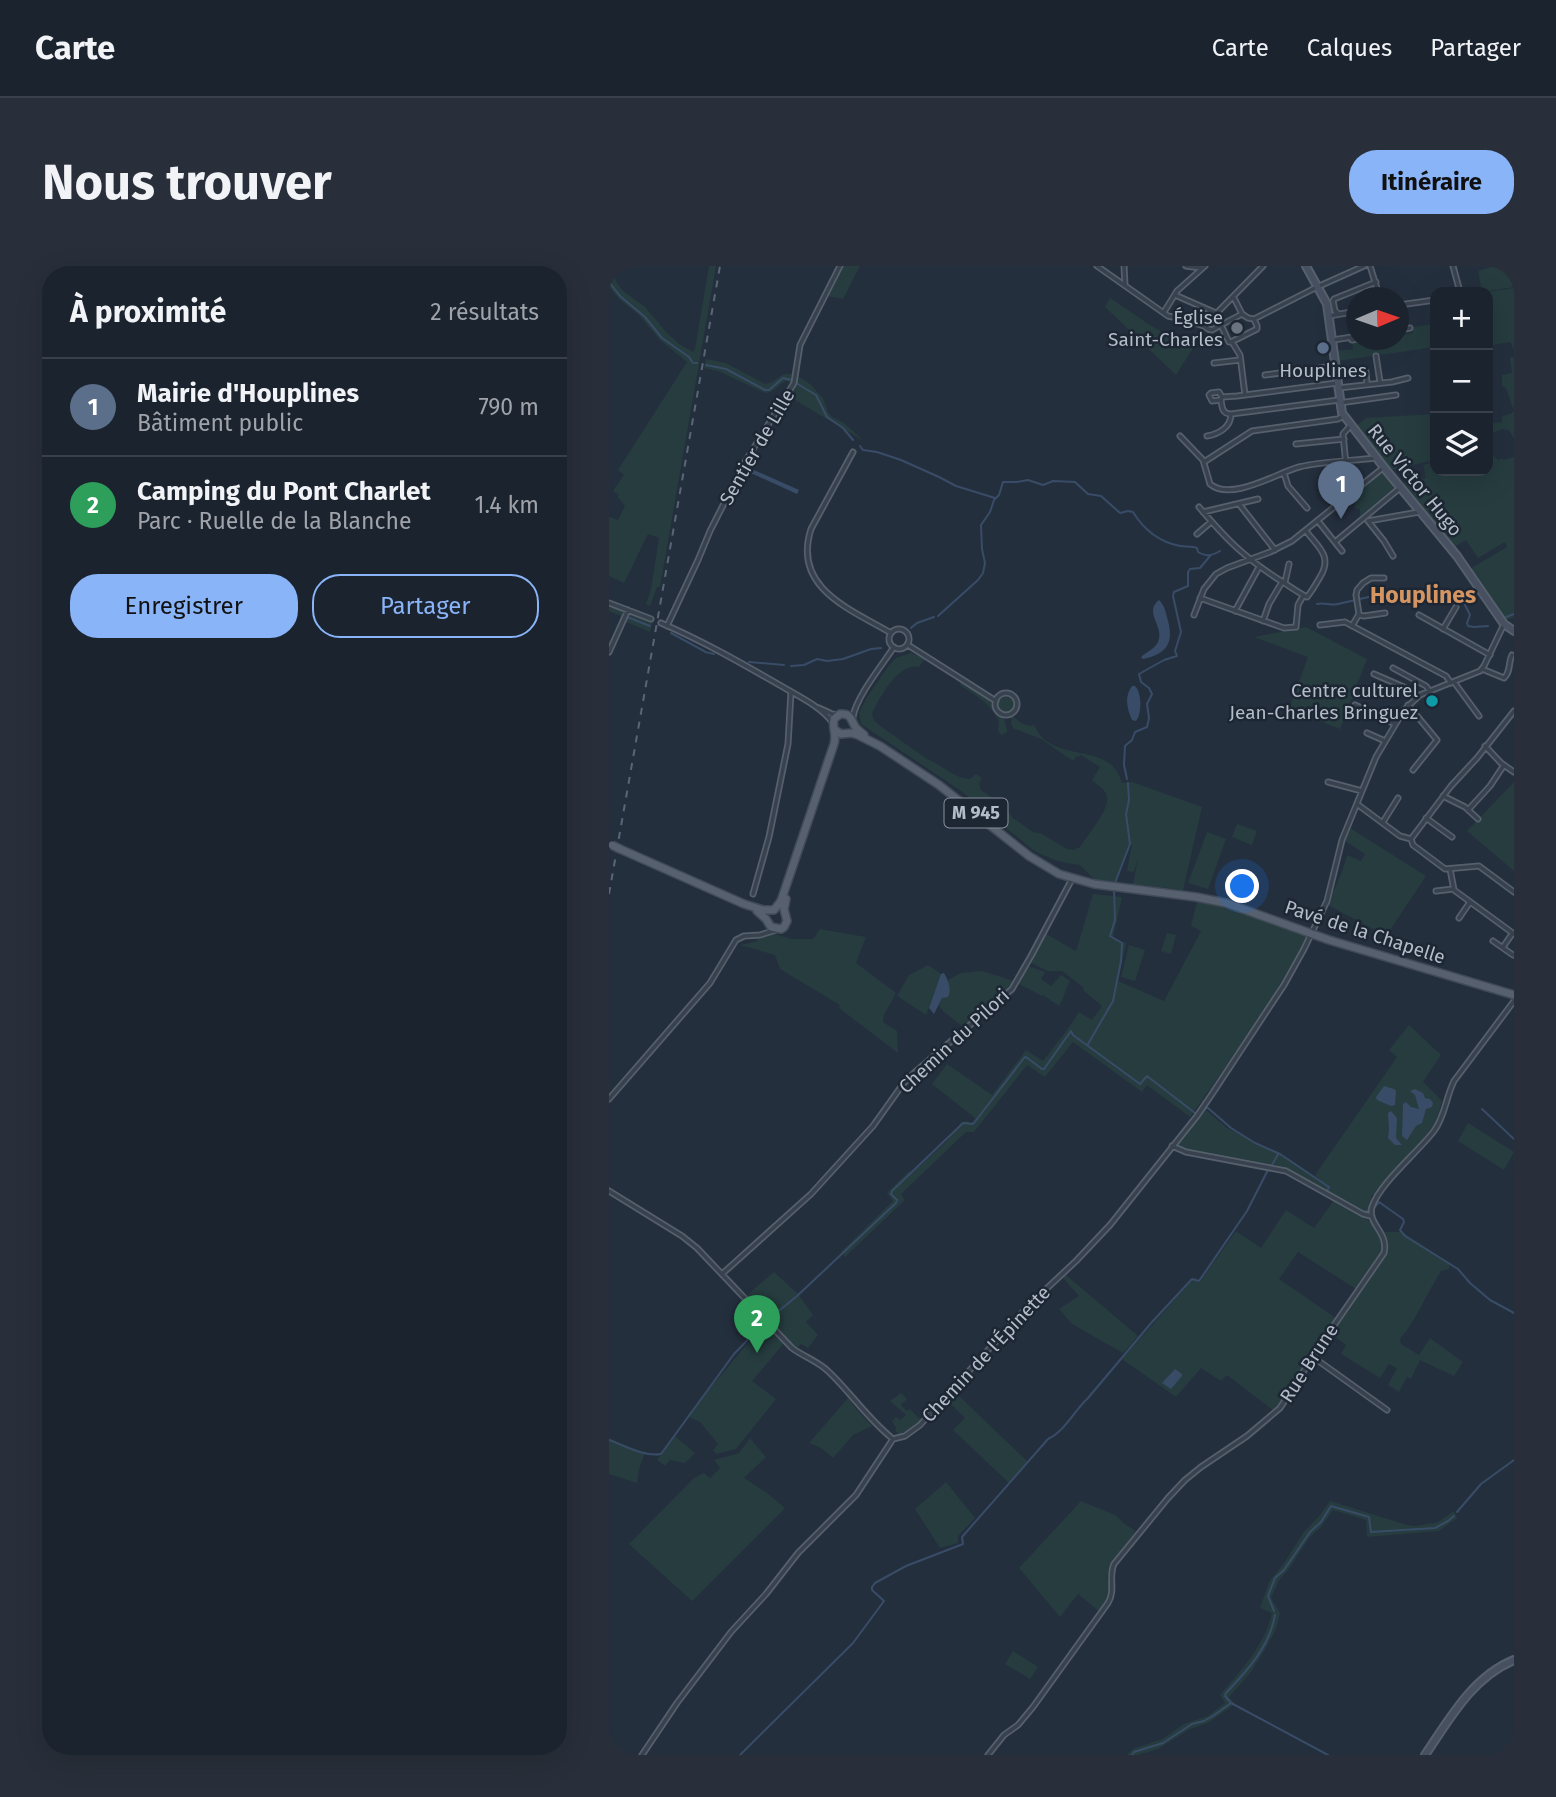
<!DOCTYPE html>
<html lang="fr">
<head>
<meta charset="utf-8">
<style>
  :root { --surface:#1b232e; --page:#282f3a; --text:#f1f3f6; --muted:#a0a4aa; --line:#39404a; --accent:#8ab4f8 }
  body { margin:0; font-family:"Fira Sans",sans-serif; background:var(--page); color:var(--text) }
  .controls { position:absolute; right:21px; top:21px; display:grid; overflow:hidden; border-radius:14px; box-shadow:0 7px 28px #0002 }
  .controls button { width:63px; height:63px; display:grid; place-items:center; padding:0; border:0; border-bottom:2px solid var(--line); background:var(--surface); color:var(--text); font:35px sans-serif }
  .compass { position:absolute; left:737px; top:21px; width:63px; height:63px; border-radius:50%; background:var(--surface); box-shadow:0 7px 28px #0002; rotate:88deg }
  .you { position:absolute; left:634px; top:621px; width:24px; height:24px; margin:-18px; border:5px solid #fff; border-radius:50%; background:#1a73e8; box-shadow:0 0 0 10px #1a73e833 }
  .badge { display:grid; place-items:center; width:46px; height:46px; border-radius:50%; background:var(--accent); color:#fff; font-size:23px; font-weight:700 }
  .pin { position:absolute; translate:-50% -58px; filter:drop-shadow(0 2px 4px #0008) }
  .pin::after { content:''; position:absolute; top:37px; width:24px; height:21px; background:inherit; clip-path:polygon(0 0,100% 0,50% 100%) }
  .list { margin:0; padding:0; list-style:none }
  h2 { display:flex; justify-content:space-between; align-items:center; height:91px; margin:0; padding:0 28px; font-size:30px }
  h2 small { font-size:23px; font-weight:400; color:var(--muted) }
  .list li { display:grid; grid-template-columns:46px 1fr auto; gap:21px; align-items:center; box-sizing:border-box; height:98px; padding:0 28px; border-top:2px solid var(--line) }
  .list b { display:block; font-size:26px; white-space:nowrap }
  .list p { margin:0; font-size:23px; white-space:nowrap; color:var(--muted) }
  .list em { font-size:23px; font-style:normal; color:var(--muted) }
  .actions { display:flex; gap:14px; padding:21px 28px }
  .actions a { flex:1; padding:16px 0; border:2px solid var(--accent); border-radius:28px; text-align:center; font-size:24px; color:var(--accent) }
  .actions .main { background:var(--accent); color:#111 }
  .icon { flex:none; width:38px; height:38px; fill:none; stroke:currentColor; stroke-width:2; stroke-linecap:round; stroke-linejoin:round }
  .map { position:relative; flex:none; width:905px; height:1489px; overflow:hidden; border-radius:28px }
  header { display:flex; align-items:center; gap:42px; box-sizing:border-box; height:98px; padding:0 35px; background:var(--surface); border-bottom:2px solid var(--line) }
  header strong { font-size:33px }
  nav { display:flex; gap:38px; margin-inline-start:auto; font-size:24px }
  .intro { display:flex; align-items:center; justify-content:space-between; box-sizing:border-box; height:168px; padding:0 42px }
  h1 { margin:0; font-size:49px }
  .button { padding:18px 32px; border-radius:28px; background:var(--accent); color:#111; font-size:24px; font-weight:700 }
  main { display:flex; gap:42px; padding:0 42px }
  aside { flex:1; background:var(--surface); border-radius:28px; box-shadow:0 7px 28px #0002 }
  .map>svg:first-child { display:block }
  .green { fill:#263c3f }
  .water { fill:#394c67 }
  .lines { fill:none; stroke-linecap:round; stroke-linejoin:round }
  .stream { stroke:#394c67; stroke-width:2 }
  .street-casing { stroke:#565f6c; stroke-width:7 }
  .secondary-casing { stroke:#565f6c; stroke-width:10 }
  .primary-casing { stroke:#414a57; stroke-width:10 }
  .street { stroke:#38414e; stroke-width:3.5 }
  .secondary { stroke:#465061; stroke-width:6 }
  .primary { stroke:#56606e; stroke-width:7 }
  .rail { stroke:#5a6575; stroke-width:2; stroke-dasharray:7 7; stroke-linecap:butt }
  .primary-bridge-casing { stroke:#414a57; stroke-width:10; stroke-linecap:butt }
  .primary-bridge { stroke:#56606e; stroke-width:7 }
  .worship-dot { fill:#6b7280; stroke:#1d2633; stroke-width:2.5 }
  .service-dot { fill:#5c6f8a; stroke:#1d2633; stroke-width:2.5 }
  .culture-dot { fill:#0f9aa8; stroke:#1d2633; stroke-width:2.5 }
  .labels { text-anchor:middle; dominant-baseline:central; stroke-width:5; stroke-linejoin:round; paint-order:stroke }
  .shield { fill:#1d2633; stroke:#878f9c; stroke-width:2 }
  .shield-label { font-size:18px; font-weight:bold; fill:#b4bcc9 }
  .poi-label { font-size:19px; fill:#b4bcc9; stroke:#1d2633; text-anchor:end }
  .street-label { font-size:19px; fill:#b4bcc9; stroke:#1d2633 }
  .quarter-label { font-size:23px; font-weight:bold; fill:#d59563; stroke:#1d2633 }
</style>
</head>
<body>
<header>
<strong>Carte</strong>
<nav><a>Carte</a><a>Calques</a><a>Partager</a></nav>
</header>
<div class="intro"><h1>Nous trouver</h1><a class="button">Itinéraire</a></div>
<main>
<aside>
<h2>À proximité<small>2 résultats</small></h2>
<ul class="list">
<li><span class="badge" style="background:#5c6f8a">1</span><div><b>Mairie d'Houplines</b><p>Bâtiment public</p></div><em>790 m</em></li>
<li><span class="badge" style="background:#2e9e5b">2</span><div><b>Camping du Pont Charlet</b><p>Parc · Ruelle de la Blanche</p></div><em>1.4 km</em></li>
</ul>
<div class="actions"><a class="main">Enregistrer</a><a>Partager</a></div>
</aside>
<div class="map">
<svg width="905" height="1489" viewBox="0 0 905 1489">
  <rect width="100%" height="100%" fill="#242f3e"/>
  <path class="green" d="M0,0l8,17 6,8 22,16 21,25 13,12 14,8 2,-3 14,-83h7l-56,321h-3l-7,19 -4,-2 5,-15 8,-51 -11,-4 -24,49 -15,-7v-58l1,-1 8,3 7,-14 -7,-9 1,-2 -6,-4 11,-16 -6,-5 69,-108 -27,-22 -21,-25 -20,-16 -10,-12z
    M228,0h23l-17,33 -15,-3 -4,6 -24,52 -1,23 11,7 13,14 5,14 4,5 12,6 20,18 -76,-45 -41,65 -32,65 -4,-2c24,-48 51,-94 80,-140l-4,-3c-9,2 -10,11 -22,12l-47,-22 -14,-3 2,-9 20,4 39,21c13,-2 13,-12 29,-10l2,-24 3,-10z
    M887,0h18v21l-32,5 -4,-21z
    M905,22v62l-4,-8 -22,4v-54z
    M501,32l43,29 40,21 -17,27 -71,-68z
    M826,58v23l-97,14 -2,-10 17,-2 -1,-6 28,-3h19v-5l14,-2 -1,-6z
    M902,91h3v82l-5,-9 -6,-1 -13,5v7h-2v-32l4,3 2,11 8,-1v-6l8,-2 4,-3 -8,-23 -4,-2v-11l10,-2 -2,-14z
    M826,148v46l-44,10 -36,-43 11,-9z
    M879,184l10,10 4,-2 2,2 10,-3v160l-7,3 -25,-34 -4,-9 -8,-8 37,-22 -2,-5 -27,16 -12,-18 -12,7 -52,-62 5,-4 19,-3 -3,-13 12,-3v9h53z
    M773,207l12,13v2l-34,28v-7l-5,-1v-6l-7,-2z
    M5,336l40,15 -4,15 -30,-13 1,-3 -12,-5v-4l3,1z
    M697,361l61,32 -27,70 -51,-20 19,-52 -54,-20z
    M302,387l14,6 -6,8c-20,-5 -40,31 -47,47l2,6 5,5 48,34c14,5 28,20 43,20l6,-5 6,4 -3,6 2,6 24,17 8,11 20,14 9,2 25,15 7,1 6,-3c7,-11 30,-38 27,-50 -1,-8 -10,-12 -15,-17l8,-13 -19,-12 -2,2 -2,-1 -4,5 -32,-22 -28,-11 -2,-5 1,-7c6,4 14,12 22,9 4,7 7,13 14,17 26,17 64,5 74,41l10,-1 70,25 -19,83 -50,-6 5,-26 -4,14 -7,-1 5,-27 -2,1 -15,38 -20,-3 -15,-15c-19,-2 -30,-6 -47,-15l-72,-59 -100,-67 -2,-11 8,-16 22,-32 7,-7z
    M352,416l29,19 6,12 8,5 3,12v2l-5,3 -3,-2 -1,-5 1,-6c-7,-18 -24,-27 -39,-37z
    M389 439a8 8 0 1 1 16 0a8 8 0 1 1-16 0Z
    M905,516v89l-47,-40z
    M628,558l20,7 -5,14 -20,-8z
    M741,562l76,48 -40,60 -58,-31c6,-17 15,-32 19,-50l14,6 4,-7 -20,-13z
    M598,566l19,7 -18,50 -20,-6z
    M484,628l29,3 -9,41 13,5 -8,38 46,20 37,-70 -10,-5 6,-24c39,6 74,22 110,35l-45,78 -72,102 -43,-32 -5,7 -69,-50 -28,35 -18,-12 -53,67h-8l-65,62 4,6 -60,57 -4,-5 52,-51 -6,-8 22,-22 3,2 33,-30 16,-20 5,-2 6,2 3,-5 -43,-34 15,-20 45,31 34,-45 17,11 24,-31 12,-18 13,8 10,-14 -19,-16 1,-2 -22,-17h-14l-17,-8 15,-29 30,17z
    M211,663l46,8 -10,26 40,30 -12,22 -1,7 14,9 1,22 -59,-45 1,-3 -60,-36 -5,-14 -35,-10 19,-4 -4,-1 16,-7 21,6h21z
    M558,667l9,2 -5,19 -10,-3z
    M520,679l16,5 -10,31 -14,-4z
    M319,699l13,9v5l-15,36 -29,-19 12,-21z
    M419,700l17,6 -4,7 10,7 10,-11 9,6c-5,9 -6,17 -11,25l-16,-11 -1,1 -23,-12z
    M373,705l32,10 -19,20 -32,26 -19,-15 -5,-7 9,-20v-5l13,-7z
    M800,759l32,30 -18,27 19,19 -7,23 -59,71h-4l-5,17 -83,-43 -104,-20 -4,-3 30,-36 21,18 14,7 14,9 22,9 45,29 -7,-7 82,-118 -8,-7z
    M859,857l46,29 -10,18 -46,-29z
    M725,934l36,21 12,20v9l-26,39 -58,-37 -19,27 57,39 -53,84 -9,9 -47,-36 -6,6 -20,-13 -25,29 -54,-38 71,-80 6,4 37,-52 25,17 25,-38 28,18z
    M775,966h18l48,31 -1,6 -8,2c-15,23 -23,47 -41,68l1,5 18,11 11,-17 33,24 -9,14 -34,-16 -9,19 -4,-2 -8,15 -11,-7 9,-17 -8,-4 -9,14 -39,-24 5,-9 -15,-12 51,-72 6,-17z
    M165,1006l24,22 15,21 -7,7 12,13 -10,13 -7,-4 -5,5 -50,-53z
    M457,1009l72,61 -15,17 -51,-29 -13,-15 20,-13 -17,-19z
    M154,1059l21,18 -32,38 24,18 -40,50 -20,5 -3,-4 5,-6 -18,-22 -13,-6z
    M346,1126l73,70 -19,21 -56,-53 12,-12 -18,-18z
    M292,1127l6,6 -6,6 6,6 3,-2 11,11 -13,11 -9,4 -4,-5 1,-2 -4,-7 4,-4 4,3 6,-5 -16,-14z
    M239,1132l10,13 14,15 -19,9 -20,23 -12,-10 -12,-5z
    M66,1170l20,17 -10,10 -15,-3 -5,6 -8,-6z
    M0,1172l36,15 -6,16 -2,14 -28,-9z
    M141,1172l16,19 -22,21 23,15 18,15 -93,93 -63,-57 65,-66 10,-5 6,5 10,-10 -6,-8 25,-7z
    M337,1216l29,36 -17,18v7l-18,5 -25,-39z
    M472,1235l34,14 11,10 10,6 -26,34 -3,12 3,13v6l-11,15 -21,-17 -18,23 -41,-49z
    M721,1235l77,24 9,1 22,-4 16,-11 3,7 -18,13 -72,6 -1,-17 -33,-10 -12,17 -11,10 -22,33 -9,10 -8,18 9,15 -4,16 -10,19 -16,25 -21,24 6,7 -27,19 -18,6 -32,20 -20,6h-11l6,-6 29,-10 22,-15 24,-8 17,-13 -5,-8c22,-26 44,-48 52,-82l-12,-5 9,-26 15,-19 20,-31 16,-17z
    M404,1385l25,16 -8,12 -25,-15z"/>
  <path class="water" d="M136,200l54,24 -2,4 -44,-20 -6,1 -4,6 -4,-2z
    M550,334c6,6 7,13 9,21 6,23 -2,33 -25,38l-2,-2c5,-5 14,-8 17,-15 7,-16 -15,-29 1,-42z
    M523,420h3c7,7 7,28 1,35l-4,-1c-5,-11 -8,-23 0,-34z
    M335,707c4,7 8,16 4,24l-6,1 -8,16 -5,-6 12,-34z
    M775,820l10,3 2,2 -1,14 -4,1 -14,-6 -1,-3z
    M806,823l8,4 2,5 5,1 3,4 -1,4 -6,2 -4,14 -6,3 -9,14 -5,-4 1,-32 3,-2 5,5 8,2 -4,-14 -5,-4z
    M782,845l6,7 -1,20 6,7h-7l-7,-7 1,-8 -1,-17z
    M566,1103l7,5v2l-11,13 -9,-6z"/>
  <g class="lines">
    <path class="stream" d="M0,16l11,14 25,21 17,21 27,19 4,6
      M86,97h2
      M97,99l20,4 39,21h4l14,-12 9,2
      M187,117l20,12 11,22 16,11 10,12
      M251,180l3,4 14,2 24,8 38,17 17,9 39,12
      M708,338c8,-2 13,2 21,0l61,-14 9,2 9,11 32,-2 9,-4 5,4 7,14 -3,8 1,3 6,1 14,-1
      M329,350l40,-36 5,-7 2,-10 -3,-14 -1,-24 9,-13 4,-12 5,-5 4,-13h14l11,-2 15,5 10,-4 22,1 13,12 13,2 19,17 8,-2 5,1c11,18 26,30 47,34 5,1 12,0 17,2l1,4c9,5 13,4 22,-1
      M18,351l23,9
      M897,351l8,-3
      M302,362l6,-5 17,-6
      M62,367l33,18
      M96,386l9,2
      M140,396l35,3
      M182,400l13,-1 13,-6 10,2 16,-2 28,-10 10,-1
      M518,513l-3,-14 1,-19 7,-6 3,-8 12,-5 2,-9 -2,-14 5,-10 -3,-6 -8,-6 -2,-8 25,-14 13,-4 -2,-5 6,-19 -8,-36 1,-4 14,-6v-14l2,-3 10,-1 10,-12
      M506,617l15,-39 -4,-30 3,-14 -1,-17
      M479,778l25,-43 8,-40 1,-18 -12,-7 5,-16 -1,-31
      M873,843l32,30
      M591,849l6,-7h2l23,20 24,15 25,11 49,33 -2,4 29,17
      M663,899l6,-11
      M766,941l4,-5 24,17 1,3 -4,8 5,6 53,33 12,14 20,17 24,13
      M755,946l4,-1 2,-6
      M160,1053l28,-23 99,-93 1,-3 -6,-6 1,-3 71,-68 9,1 2,-1 50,-65 2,-1 16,12h2l27,-38 2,4 67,49 7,-8 48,37
      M0,1174c16,6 36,17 52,14l73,-100 30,-31
      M848,1246l24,-28 33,-24
      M665,1345l-6,-15 7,-18 9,-8 26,-38 11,-10 10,-16 38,11 2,15 64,-4 13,-7 6,-5
      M622,1437l97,52
      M131,1489l113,-112 31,-42 -12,-11v-3l3,-4 31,-17 57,-22 -1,-7 86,-98c17,-8 26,-28 40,-41l64,-76 40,-43 7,2 48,-70 21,-41
      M523,1489l2,-3 29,-9 29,-19 12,-3 9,-5 18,-13 -6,-7 1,-3c21,-22 44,-47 49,-78"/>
    <g class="street-casing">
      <path id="street" d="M488,0l71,50 14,3 22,7 4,3 4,1 9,-5
        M515,0l1,19
        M577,0l15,2
        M761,0l10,32
        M844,0l7,26
        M566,29l41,18
        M625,32l8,16
        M790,39l36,-5
        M555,46l13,-21 28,-25
        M633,48l-21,11 8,17h2l26,-13v-3l-3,-7
        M633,48l6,4 6,1
        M730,48l-4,-3 -2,-10 1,-2 42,-17
        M720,50l28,-5
        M645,53l61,-31 49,-22
        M595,60l59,-60
        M790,64l11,-2
        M724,74l19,-3v3l5,-1
        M623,76l8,13 5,40
        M767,90l4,26
        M605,97l26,-3
        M757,106l1,12
        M656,109l69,-9
        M729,122l54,-6 16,-4
        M613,131l-1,3 -9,1 -3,-6 2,-2 8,-1 3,5 15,-1 100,-13
        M612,134c1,7 1,14 10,14
        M730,137l57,-8
        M622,148l108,-14
        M741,160l-7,8 5,52 4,7
        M571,170l23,24 7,24c21,18 67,-11 89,-17 25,-6 52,-6 77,-9
        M598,170c12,-2 24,-9 24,-22
        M687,178l48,-5
        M244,186l-42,77c-19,59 39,80 80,104
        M595,196l48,-31 86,-12 5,-3
        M675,207l4,13 19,22
        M718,220l18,13
        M630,238l36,46
        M590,241c27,32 45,50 79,72 10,6 19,13 29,18 5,-6 9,-13 13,-20 13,-21 -2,-30 -14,-46
        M594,246l55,-13
        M709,255l24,30
        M759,255l51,-9
        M759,255l16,20 9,15
        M588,268l14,-12
        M726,276l66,-55
        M676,316l4,-18
        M591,332l84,30 12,-1 2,-22 5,-9
        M0,337l42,16
        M626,345l24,-44
        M585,349l10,-26 12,-15 11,-6 43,-16 22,-11 92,-74
        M750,349l5,1 21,-3
        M810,349l71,40
        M654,355l6,-17 13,-22
        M52,357c42,18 82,41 122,64 17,10 38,20 49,35
        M711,359l25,-3 101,54 5,7
        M58,360l31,-66 12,-29 35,-69 49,-79 6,-38 40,-79
        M743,360l7,-12 -3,-19 1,-5 6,-7 8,-5h13
        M834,363l13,-22
        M280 373a10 10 0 1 1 20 0a10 10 0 1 1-20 0Z
        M299,379l88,56
        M0,386l19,-42
        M784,402l33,18 3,4
        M873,403l22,9c7,-6 4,-15 8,-23
        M765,408l39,17 5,5
        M845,416l25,34
        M386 438a11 11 0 1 1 22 0a11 11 0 1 1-22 0Z
        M746,439l40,19
        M799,439l29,35 -24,30
        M210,442l13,6 6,1
        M244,451c3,-20 29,-52 41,-70
        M758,467l18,8
        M876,480l16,17 13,9
        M719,516l34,9
        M834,530l22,11 13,12
        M748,538l43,32 11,3 2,6 32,24 34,-3 35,26
        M859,544l22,-24 14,-21
        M817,552l26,19
        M774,556l15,-24
        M802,573l40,-53 26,-28 37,-47
        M841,603l4,21 60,44
        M827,625l17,-2
        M144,628l16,-57 19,-93 3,-52
        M850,652l11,-16
        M884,675l20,14
        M894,681l9,-13
        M0,833l101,-116 26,-43 8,-4 16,-1 16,-5
        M563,880l14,6 100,19 77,43 8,2
        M0,925l73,45 15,12 95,100c12,9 26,13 37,24 22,21 39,47 64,67
        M113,1008l89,-80 62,-68 30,-42 11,-11 98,-84 19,-33 41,-77
        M704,1091l74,53
        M33,1489l35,-52 54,-71 35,-38 32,-41 58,-58 37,-56 12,-3 15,-11 107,-118 49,-46 34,-36 87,-109 15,-22 72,-109 20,-36 23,-48 15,-61 34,-83 28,-47 16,-15 60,-24 4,-5 20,-42
        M379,1489l16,-20 14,-10 15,-18 75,-104c8,-13 0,-26 6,-39l54,-66 17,-18 16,-13 46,-31 33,-28 41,-64 63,-91c5,-21 -17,-29 -12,-46 7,-23 46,-55 62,-76 11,-15 12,-34 20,-50l60,-80"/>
    </g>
    <g class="secondary-casing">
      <path id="secondary" d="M697,0l21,38 15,109 44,57 71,86 47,68 10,7
        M816,1489c24,-35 47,-78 89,-95"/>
    </g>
    <g class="primary-casing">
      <path id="primary" d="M225,463l7,5 10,-1 7,2 22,11 59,39 90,71 30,18 35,10 102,13 30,6 103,37 185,55
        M11,583l124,55 19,6h11l7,-9 53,-157c3,-9 -2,-16 0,-25l6,-5c12,-1 11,7 16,14 1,1 7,6 8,7
        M148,645l9,8 5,8 10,2 3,-2 3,-6 -3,-12 2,-10"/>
    </g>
    <use href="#street" class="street"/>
    <use href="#secondary" class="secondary"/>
    <use href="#primary" class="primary"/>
    <path class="rail" d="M0,628l111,-628"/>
    <g class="primary-bridge-casing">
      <path id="primary-bridge" d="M3,579l8,4"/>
    </g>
    <use href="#primary-bridge" class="primary-bridge"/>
  </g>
  <circle class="worship-dot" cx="628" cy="62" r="7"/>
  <circle class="service-dot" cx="714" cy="82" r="7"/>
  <circle class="culture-dot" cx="823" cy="435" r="7"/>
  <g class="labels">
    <rect class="shield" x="335.5" y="532.5" width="63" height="29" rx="5"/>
    <g class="shield-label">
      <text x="367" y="547">M 945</text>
    </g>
    <g class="poi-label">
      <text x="614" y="51">Église<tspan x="614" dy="22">Saint-Charles</tspan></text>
      <text x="714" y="104" text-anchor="middle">Houplines</text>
      <text x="809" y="424">Centre culturel<tspan x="809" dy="22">Jean-Charles Bringuez</tspan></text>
    </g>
    <g class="street-label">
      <text transform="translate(148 181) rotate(-60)">Sentier de Lille</text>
      <text transform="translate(806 214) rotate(51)">Rue Victor Hugo</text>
      <text transform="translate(756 666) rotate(18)">Pavé de la Chapelle</text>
      <text transform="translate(345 775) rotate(-43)">Chemin du Pilori</text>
      <text transform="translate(377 1088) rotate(-47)">Chemin de l'Épinette</text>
      <text transform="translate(700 1097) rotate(-57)">Rue Brune</text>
    </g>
    <g class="quarter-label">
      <text x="814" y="329">Houplines</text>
    </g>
  </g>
</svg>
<div class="controls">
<button>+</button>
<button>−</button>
<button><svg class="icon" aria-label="layers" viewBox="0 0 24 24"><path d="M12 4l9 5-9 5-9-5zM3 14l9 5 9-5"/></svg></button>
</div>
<svg class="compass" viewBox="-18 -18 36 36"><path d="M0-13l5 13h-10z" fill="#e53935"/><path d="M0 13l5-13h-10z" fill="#a0a4aa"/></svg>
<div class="you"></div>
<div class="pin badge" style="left:732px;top:253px;background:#5c6f8a">1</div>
<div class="pin badge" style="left:148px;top:1087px;background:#2e9e5b">2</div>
</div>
</main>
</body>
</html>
